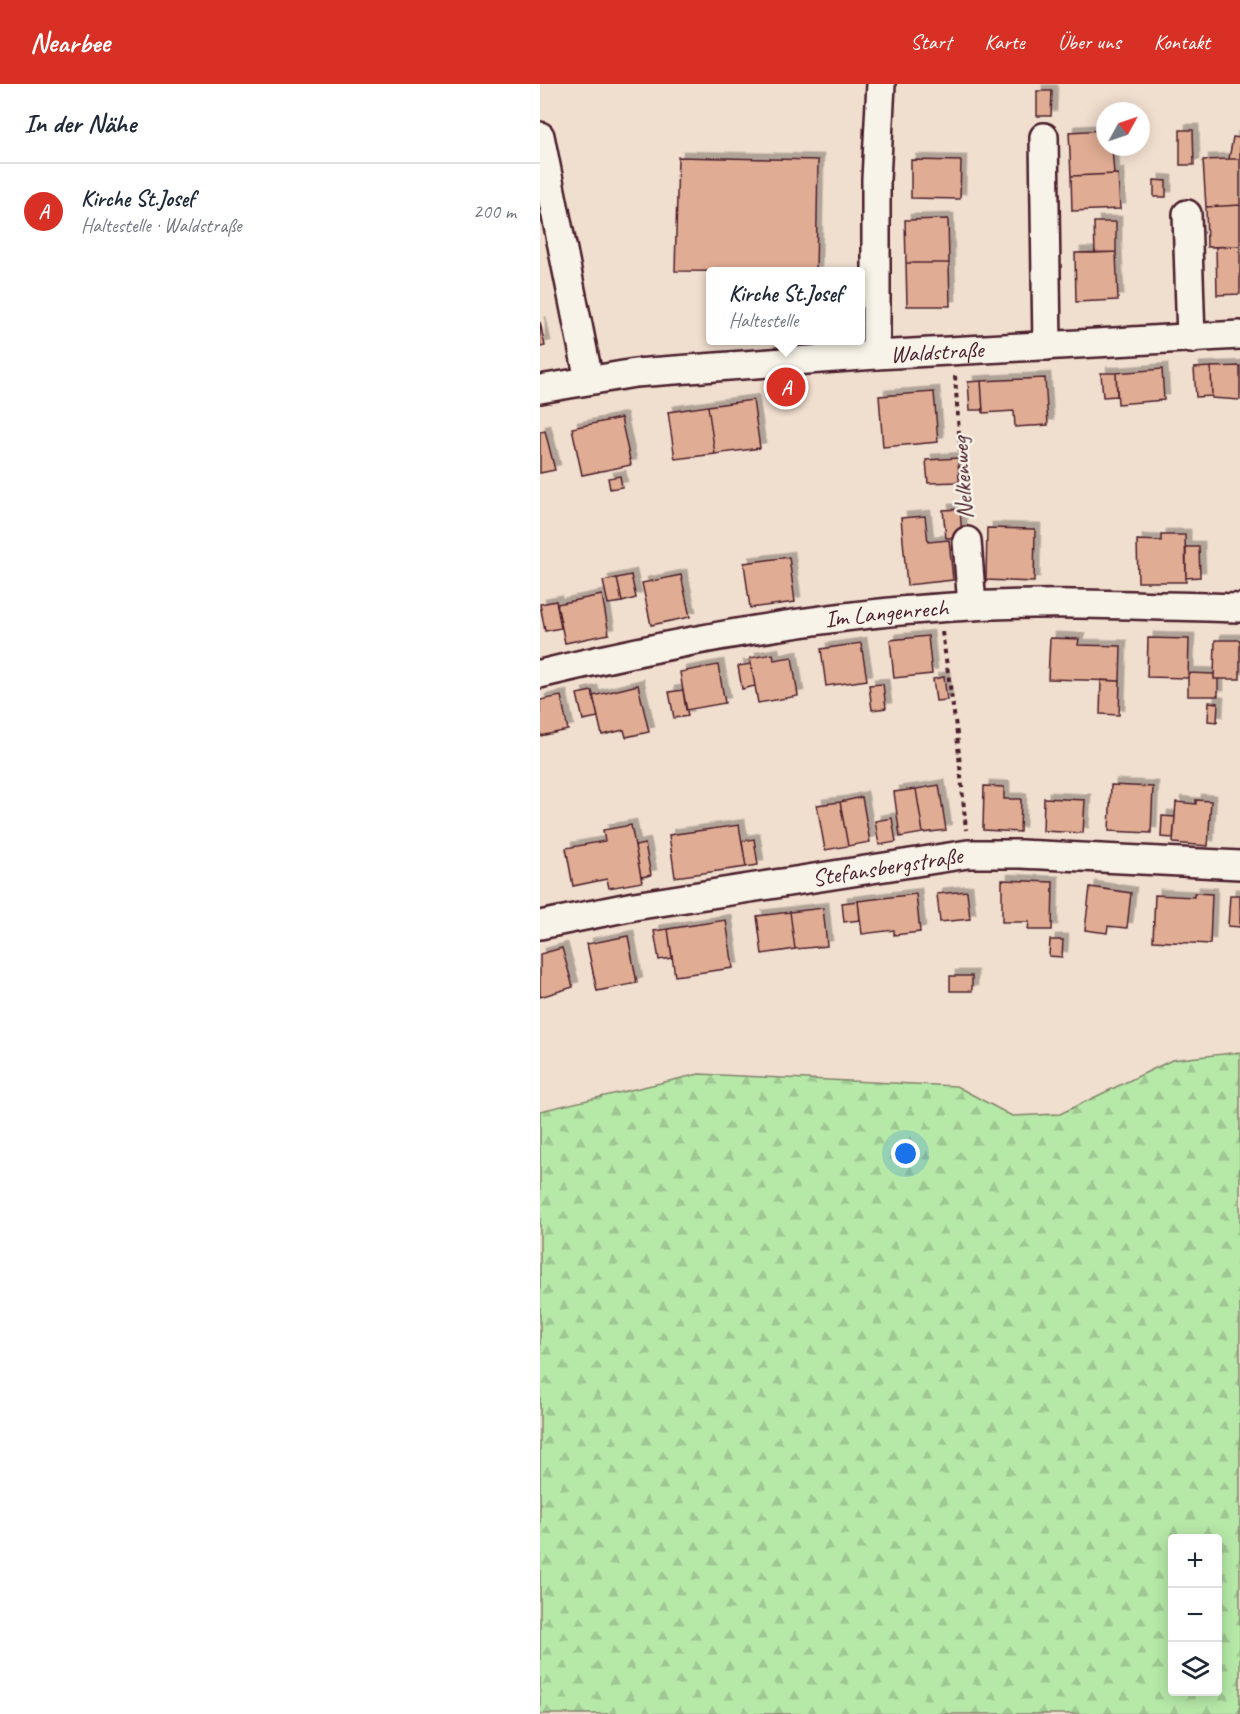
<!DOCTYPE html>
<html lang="de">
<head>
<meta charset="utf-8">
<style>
  :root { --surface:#fff; --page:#f2f2f3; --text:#1f2937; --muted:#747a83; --line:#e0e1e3; --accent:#d93025 }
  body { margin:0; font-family:Caveat,sans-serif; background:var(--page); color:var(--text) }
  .controls { position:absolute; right:18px; bottom:18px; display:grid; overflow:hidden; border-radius:6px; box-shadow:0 3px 15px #0003 }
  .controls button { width:54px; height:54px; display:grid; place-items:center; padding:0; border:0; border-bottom:2px solid var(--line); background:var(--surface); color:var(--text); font:30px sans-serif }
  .compass { position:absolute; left:556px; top:18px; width:54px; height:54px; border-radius:50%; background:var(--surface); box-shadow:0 3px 15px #0003; rotate:50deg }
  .you { position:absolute; left:366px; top:1070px; width:21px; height:21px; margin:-15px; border:4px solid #fff; border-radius:50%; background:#1a73e8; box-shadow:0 0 0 9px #1a73e833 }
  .badge { display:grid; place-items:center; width:39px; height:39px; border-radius:50%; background:var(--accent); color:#fff; font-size:20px; font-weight:700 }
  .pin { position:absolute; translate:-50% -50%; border:3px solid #fff; box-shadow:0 2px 6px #0006 }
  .popup { position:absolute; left:166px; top:183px; width:159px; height:78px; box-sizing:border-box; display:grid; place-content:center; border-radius:6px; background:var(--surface); filter:drop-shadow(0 2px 4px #0005); font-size:20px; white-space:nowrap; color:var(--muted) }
  .popup b { font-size:22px; color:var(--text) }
  .popup::after { content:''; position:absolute; left:50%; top:100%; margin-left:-12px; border:12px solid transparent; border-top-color:var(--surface) }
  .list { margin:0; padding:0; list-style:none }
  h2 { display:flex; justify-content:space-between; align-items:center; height:78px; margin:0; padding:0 24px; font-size:26px }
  h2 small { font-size:20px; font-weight:400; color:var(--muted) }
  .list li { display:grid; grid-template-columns:39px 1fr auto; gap:18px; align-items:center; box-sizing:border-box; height:96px; padding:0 24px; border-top:2px solid var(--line) }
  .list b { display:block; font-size:22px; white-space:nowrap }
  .list p { margin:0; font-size:20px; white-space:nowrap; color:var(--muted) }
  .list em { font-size:20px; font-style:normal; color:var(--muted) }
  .icon { flex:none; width:33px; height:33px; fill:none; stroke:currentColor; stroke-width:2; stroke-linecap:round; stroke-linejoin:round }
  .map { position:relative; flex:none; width:700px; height:1630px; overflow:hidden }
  header { display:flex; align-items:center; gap:36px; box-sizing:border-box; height:84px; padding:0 30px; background:var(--accent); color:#fff }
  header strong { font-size:28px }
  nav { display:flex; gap:33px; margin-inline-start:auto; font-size:21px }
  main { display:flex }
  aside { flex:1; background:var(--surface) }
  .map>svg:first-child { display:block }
  .forest { fill:url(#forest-firs); stroke:#80846a; stroke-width:1.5; fill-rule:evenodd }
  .building { fill:#e0ac93; stroke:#4a1f2b; stroke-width:1.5; filter:url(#shadow) }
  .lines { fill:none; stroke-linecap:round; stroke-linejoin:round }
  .minor-casing { stroke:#4a1f2b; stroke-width:32 }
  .path { stroke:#4a1f2b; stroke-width:4; stroke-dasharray:4.5 4.5; stroke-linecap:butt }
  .minor { stroke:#f7f3e8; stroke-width:27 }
  .labels { text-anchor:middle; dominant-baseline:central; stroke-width:5; stroke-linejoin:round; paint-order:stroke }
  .street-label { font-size:24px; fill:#4a1f2b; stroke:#f7f3e8 }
</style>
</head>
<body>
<header>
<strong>Nearbee</strong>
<nav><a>Start</a><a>Karte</a><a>Über uns</a><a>Kontakt</a></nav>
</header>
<main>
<aside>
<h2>In der Nähe<small></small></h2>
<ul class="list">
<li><span class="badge">A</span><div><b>Kirche St.Josef</b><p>Haltestelle · Waldstraße</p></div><em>200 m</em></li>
</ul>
</aside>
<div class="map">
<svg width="700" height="1630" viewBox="0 0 700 1630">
  <defs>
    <pattern id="forest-firs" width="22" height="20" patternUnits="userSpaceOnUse" patternTransform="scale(1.5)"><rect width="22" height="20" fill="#b6e8a8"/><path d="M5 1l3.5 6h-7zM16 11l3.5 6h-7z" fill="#9ec791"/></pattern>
    <filter id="shadow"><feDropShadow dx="5.5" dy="-5.5" stdDeviation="0" flood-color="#0004"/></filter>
  </defs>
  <rect width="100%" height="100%" fill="#f0dece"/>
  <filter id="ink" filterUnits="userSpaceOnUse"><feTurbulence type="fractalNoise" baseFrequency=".0167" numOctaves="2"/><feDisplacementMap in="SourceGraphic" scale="12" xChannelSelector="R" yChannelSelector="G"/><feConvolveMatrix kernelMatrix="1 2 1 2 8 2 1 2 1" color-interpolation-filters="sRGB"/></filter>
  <g filter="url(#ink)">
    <path class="forest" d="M700,968v662h-700v-603l159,-37 257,12 56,30 48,-2 112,-54zM632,1454h46v154h-46z"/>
    <path class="building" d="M497,7h15l-1,25h-14z
      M565,46v17h7l2,27 -43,2 -2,-44z
      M640,46h13l1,35h-14z
      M693,53l7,1v21h-11z
      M138,73l140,3 -2,112 -141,-1z
      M689,75h11v46l-34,2 -3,-47z
      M371,76l50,1 -1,38 -49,-1z
      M578,90l2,35 -48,2 -1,-35z
      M614,96l12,1v16h-12z
      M700,121v41l-33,1 -1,-40z
      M408,135l1,44h-43l-1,-43z
      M554,138h22v30l-21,1z
      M700,162v48l-23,1 -1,-48z
      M576,168l2,48 -42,2 -1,-49z
      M366,179h43l1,43h-43z
      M0,238l5,24 -5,1z
      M700,282v34l-28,-2 -1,-31z
      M671,283l1,29 -16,1 -2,-29z
      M622,285l2,31 -46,4 -2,-31z
      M561,289h15l1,23 -14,1z
      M505,294l3,47 -33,2 -1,-16 -31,2 -2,-32z
      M441,297l2,29h-13l-2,-28z
      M394,308l4,50 -55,5 -4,-51z
      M213,316l7,48 -45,6 -7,-48z
      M168,322l7,48 -40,5 -7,-47z
      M81,334l10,47 -49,10 -10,-47z
      M5,347l10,39 -15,3v-41z
      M418,374l1,24 -31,1 -2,-23z
      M80,392l2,11 -12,2 -2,-11z
      M420,425l2,28 -16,1 -3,-28z
      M385,432l3,26 21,-2 4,40 -46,5 -6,-67z
      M447,444l48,1 -1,53 -48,-2z
      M621,451h24l1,47h-48l-1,-42 24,1z
      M646,463h13l1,30 -14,1z
      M249,473l6,45 -45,6 -6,-45z
      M91,491l5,23 -14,4 -5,-24z
      M141,491l9,42 -39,8 -9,-42z
      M77,494l5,24 -14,2 -5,-23z
      M62,511l7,39 -44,9 -8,-39z
      M16,517l5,27 -16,3 -5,-27z
      M388,552l4,38 -38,4 -4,-38z
      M510,554l29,1 -1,6 43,1 -1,35 -72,-2z
      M608,554l41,1 -1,39 -41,-1z
      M675,556h25v39h-26z
      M321,559l6,37 -41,6 -5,-37z
      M233,570l1,6 18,-3 6,39 -40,7 -8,-45z
      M211,580l4,22 -13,3 -4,-23z
      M178,581l7,38 -39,7 -6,-38z
      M648,589l26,1v5h4v17h-30z
      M404,593l3,23 -11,1 -3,-22z
      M561,596l19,1 -1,34 -19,-1z
      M343,600l3,24 -14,2 -3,-25z
      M98,601l11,47 -23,5 -2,-7 -22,5 -9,-39z
      M143,606l5,26 -14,2 -5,-26z
      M52,607l6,26 -15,3 -6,-26z
      M21,612l7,34 -28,6v-36z
      M669,618l9,1 -1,19 -9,-1z
      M399,701l7,45 -23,3 -7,-44z
      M571,701l42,2 -2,46 -42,-2z
      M444,702l20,1v12h17l-1,33 -37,-2z
      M376,705l7,44 -23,4 -6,-45z
      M322,713l8,45 -22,4 -8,-44z
      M504,714l41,2 -2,33 -40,-2z
      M656,716l15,1 -3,45 -35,-3 3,-41 20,2z
      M300,718l8,44 -23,4 -8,-45z
      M622,732l13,1 -2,21 -12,-1z
      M352,734l4,24 -17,3 -4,-24z
      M91,741l11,57 -33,6 -2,-9 -34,7 -7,-38 39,-7 -2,-11z
      M199,741l7,42 -71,10 -6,-42z
      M214,755l4,26 -12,2 -4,-26z
      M105,760l6,31 -10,2 -6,-31z
      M462,796l51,2 -1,48h-24l1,-8h-27z
      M550,803l41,6 -4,35 -19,-2 -1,7 -22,-3z
      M427,807l3,28 -30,3 -3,-28z
      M654,809l18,1 -2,50 -57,-3 2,-46 39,2z
      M376,810l4,38 -26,3v-5l-32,4 -4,-33z
      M690,811h10v32l-12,-1z
      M318,817l2,19 -16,2 -2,-19z
      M283,824l4,38 -32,3 -5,-37z
      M250,828l5,37 -33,5 -5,-38z
      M186,836l7,48 -58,8 -7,-47z
      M128,845l4,29 -13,2 -5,-29z
      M88,852l9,47 -40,8 -10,-47z
      M510,856h13l-1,17 -13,-1z
      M22,864l11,39 -33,10v-43z
      M410,892h22v15h-22z"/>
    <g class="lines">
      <g class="minor-casing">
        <g id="minor">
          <path d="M0,52l49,244"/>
          <path d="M504,53l3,209"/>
          <path d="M647,130l4,125"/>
          <path d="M336,271v-176l5,-95"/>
          <path id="s1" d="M0,305l95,-16 241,-18 364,-20"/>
          <path d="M427,457l5,65"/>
          <path id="s2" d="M0,590c141,-34 286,-61 431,-68 90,-5 180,0 269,2"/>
          <path id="s3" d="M0,841l94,-19 334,-52h53l219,11"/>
        </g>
      </g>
      <path class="path" d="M415,292l10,142
        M402,548l15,102 9,96"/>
      <use href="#minor" class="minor"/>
    </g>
  </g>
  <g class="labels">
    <g class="street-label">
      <text stroke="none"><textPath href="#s1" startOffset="399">Waldstraße</textPath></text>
      <text transform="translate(422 394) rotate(-94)">Nelkenweg</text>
      <text stroke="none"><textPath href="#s2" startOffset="352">Im Langenrech</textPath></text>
      <text stroke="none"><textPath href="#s3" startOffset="352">Stefansbergstraße</textPath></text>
    </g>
  </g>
</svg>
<div class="controls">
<button>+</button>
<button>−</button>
<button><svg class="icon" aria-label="layers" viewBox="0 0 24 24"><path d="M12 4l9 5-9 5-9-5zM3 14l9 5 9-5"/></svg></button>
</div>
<svg class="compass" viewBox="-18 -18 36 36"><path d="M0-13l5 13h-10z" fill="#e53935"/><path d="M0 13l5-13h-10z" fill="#747a83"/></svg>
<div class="you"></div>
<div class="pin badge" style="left:246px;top:303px">A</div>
<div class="popup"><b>Kirche St.Josef</b>Haltestelle</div>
</div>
</main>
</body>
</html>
